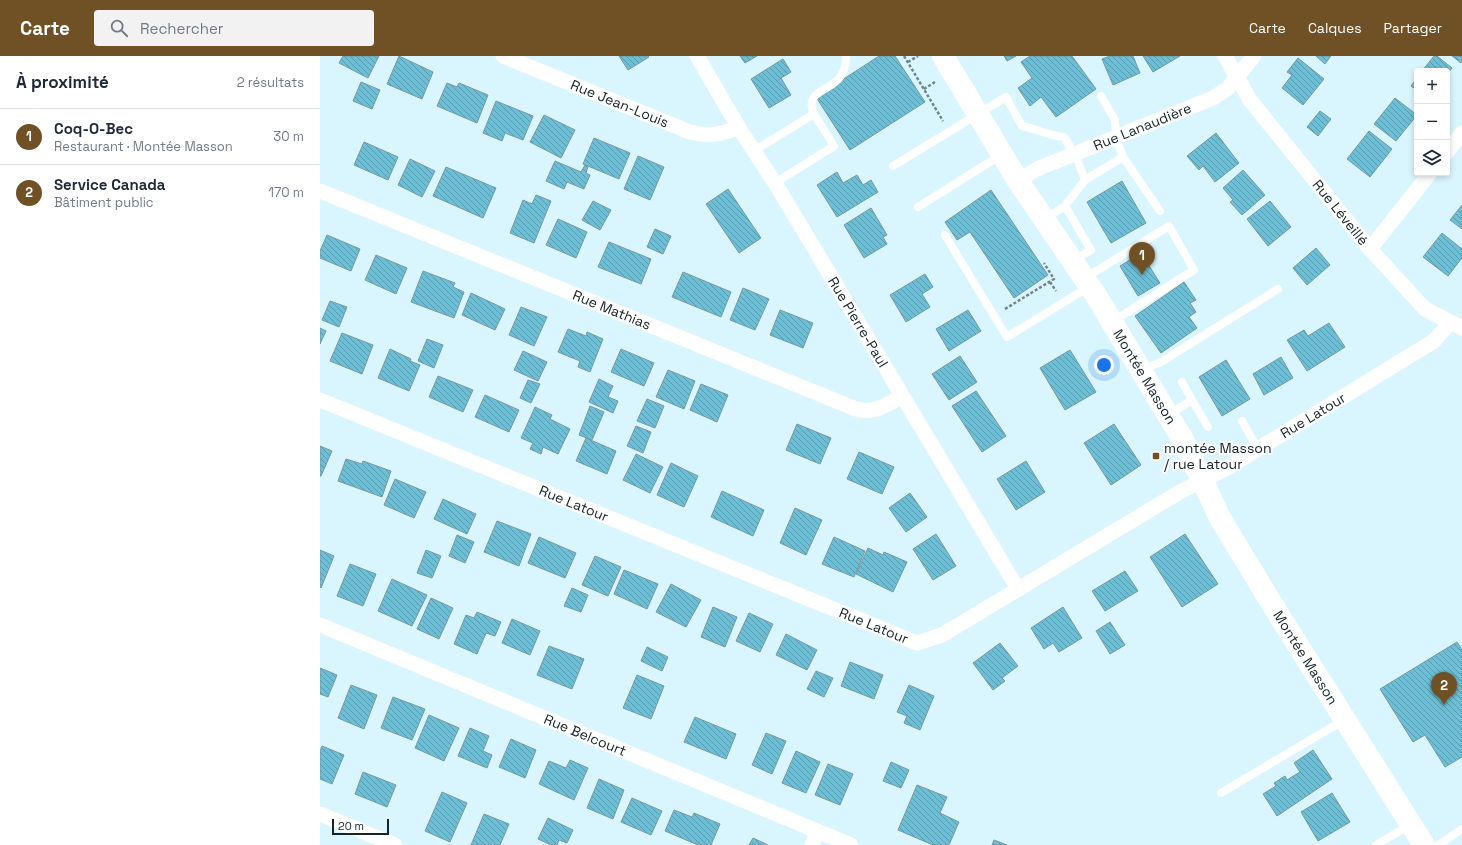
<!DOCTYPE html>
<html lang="fr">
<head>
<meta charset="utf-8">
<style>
  :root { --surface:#fff; --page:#f2f2f3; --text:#1f2937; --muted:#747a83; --line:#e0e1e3; --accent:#705126 }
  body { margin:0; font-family:"Space Grotesk",sans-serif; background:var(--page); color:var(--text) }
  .controls { position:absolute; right:12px; top:12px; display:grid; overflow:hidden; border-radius:4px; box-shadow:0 2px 6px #0003 }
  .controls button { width:36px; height:36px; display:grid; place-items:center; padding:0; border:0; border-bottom:1px solid var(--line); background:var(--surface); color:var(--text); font:20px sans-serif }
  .scale { position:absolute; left:12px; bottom:10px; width:57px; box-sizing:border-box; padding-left:4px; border:2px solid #152226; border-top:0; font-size:11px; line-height:14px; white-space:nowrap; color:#152226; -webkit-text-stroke:3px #fcfcfc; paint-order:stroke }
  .you { position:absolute; left:784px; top:309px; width:14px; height:14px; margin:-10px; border:3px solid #fff; border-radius:50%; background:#1a73e8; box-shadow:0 0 0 6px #1a73e833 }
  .badge { display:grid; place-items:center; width:26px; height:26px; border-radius:50%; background:var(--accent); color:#fff; font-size:13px; font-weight:700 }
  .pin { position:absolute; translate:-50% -33px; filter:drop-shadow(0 1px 2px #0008) }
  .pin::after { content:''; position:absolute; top:21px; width:14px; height:12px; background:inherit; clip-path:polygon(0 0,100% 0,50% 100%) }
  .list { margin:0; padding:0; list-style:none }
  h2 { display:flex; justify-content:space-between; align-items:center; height:52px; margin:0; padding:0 16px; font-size:17px }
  h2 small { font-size:13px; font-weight:400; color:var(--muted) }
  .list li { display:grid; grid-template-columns:26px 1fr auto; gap:12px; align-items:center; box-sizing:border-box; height:56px; padding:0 16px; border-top:1px solid var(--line) }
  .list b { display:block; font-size:15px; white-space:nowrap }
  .list p { margin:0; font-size:13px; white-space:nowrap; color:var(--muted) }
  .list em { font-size:13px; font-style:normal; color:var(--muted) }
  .icon { flex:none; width:22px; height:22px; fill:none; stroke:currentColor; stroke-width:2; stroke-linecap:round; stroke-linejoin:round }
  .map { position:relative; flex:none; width:1142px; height:789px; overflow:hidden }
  header { display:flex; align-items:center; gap:24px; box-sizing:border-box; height:56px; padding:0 20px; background:var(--accent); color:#fff }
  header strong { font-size:19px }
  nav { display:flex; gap:22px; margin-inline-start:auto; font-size:14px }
  .search { width:280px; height:36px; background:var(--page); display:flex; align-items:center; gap:10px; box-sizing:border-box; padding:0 14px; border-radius:4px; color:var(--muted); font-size:15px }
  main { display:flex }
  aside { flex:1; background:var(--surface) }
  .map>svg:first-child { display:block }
  .building { fill:url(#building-back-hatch); stroke:#7798a2 }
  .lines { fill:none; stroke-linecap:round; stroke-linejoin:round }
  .path { stroke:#71858b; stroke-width:2.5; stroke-dasharray:3 2; stroke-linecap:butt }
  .service { stroke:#fff; stroke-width:8 }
  .minor { stroke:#fff; stroke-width:15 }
  .primary { stroke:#fff; stroke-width:22 }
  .poi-dot { fill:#705126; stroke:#fcfcfc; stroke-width:1.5 }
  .labels { text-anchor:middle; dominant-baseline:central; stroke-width:4; stroke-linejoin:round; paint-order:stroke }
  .street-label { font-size:14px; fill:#152226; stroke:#fcfcfc }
  .poi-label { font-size:14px; fill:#152226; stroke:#fcfcfc; text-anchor:start }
</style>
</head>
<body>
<header>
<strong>Carte</strong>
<div class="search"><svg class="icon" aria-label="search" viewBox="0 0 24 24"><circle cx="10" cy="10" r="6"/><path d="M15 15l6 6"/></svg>Rechercher</div>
<nav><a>Carte</a><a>Calques</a><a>Partager</a></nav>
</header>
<main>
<aside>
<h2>À proximité<small>2 résultats</small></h2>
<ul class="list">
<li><span class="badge">1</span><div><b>Coq-O-Bec</b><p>Restaurant · Montée Masson</p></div><em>30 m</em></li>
<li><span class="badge">2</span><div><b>Service Canada</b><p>Bâtiment public</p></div><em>170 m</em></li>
</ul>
</aside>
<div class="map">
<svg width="1142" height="789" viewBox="0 0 1142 789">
  <defs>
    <pattern id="building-back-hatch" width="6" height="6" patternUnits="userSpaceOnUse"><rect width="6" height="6" fill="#6bc0d7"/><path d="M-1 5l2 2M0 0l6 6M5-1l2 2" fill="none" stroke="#579cae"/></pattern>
  </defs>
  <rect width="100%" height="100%" fill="#d9f5fd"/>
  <path class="building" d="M23,0h36l-11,22 -29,-15z
    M79,0l34,16 -11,27 -35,-15z
    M299,0h29l1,1 -21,13z
    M420,0h17l-12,7z
    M559,0h16l30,46 -75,48 -34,-53z
    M684,0h12l-9,5z
    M710,0h42l24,33 -40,28 -15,-20 -11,9 -12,-18 14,-10 -11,-16z
    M790,0h23l7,17 -27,12 -11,-26z
    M823,0h37l-27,16z
    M996,0h15l-6,8z
    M1114,0h3l15,12 -5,7v-4h-25z
    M1132,0h10v5l-1,2z
    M978,2l26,21 -21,26 -21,-17 10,-13 -5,-3z
    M463,3l8,13 -10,6 10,17 -22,13 -18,-29z
    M1097,22v12l-6,-4z
    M41,26l19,8 -8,19 -19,-8z
    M127,27l10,4 2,-4 29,12 -11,28 -40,-17z
    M1075,42l22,17 -21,26 -22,-17z
    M176,45l37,15 -10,24 -18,-7 -3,8 -19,-8z
    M1000,55l11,8 -13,17 -11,-9z
    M224,59l31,15 -14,28 -31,-16z
    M1049,75l23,18 -22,28 -23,-18z
    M896,77l23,30 -24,19 -12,-16 -4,4 -12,-14z
    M274,82l36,15 -11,26 -36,-15z
    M44,86l34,15 -10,23 -34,-15z
    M318,100l26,11 -14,33 -26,-11z
    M90,103l25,12 -13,26 -24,-12z
    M235,105l26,11 4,-7 3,2 -2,6 4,2 -6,14 -17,-7 -3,7 -18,-8z
    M126,111l50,21 -13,30 -50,-22z
    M923,114l22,25 -23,20 -12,-13 3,-2 -10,-12z
    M517,116l6,11 14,-8 6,10 8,-5 7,12 -41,25 -20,-32z
    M802,125l24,42 -35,20 -24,-41z
    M408,133l33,49 -22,15 -33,-49z
    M671,134l57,85 -34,23 -44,-66 -13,8 -12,-18z
    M216,139l15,6 -17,42 -24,-10 13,-33 9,4z
    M273,145l18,9 -11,20 -18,-10z
    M950,145l21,26 -23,19 -21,-27z
    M1142,149v24l-12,-9z
    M551,152l16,27 -4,2 4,7 -23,14 -20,-33z
    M238,163l29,13 -11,26 -30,-13z
    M335,173l16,7 -8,18 -16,-7z
    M1122,177l20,16v9l-14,18 -25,-19z
    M7,179l33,14 -9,22 -31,-13v-7z
    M289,186l42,17 -10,25 -43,-17z
    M996,192l14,17 -23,20 -14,-17z
    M821,197l19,30 -22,13 -18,-30z
    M56,199l31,13 -11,26 -31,-14z
    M103,215l32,12 -2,4 11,5 -10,26 -43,-16z
    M363,216l48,20 -10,25 -49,-20z
    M605,218l8,13 -11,7 8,13 -24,15 -16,-27z
    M864,226l12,18 -6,3 6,9 -7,5 8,11 -36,25 -26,-37z
    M423,232l26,11 -14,31 -25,-10z
    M151,237l34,16 -10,21 -33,-15z
    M10,245l17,6 -8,20 -17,-7z
    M201,251l26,10 -13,29 -25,-11z
    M460,254l33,13 -10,25 -33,-13z
    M648,254l13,21 -32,20 -13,-22z
    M1009,267l16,24 -38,24 -20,-31 17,-10 4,6z
    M0,272l6,3 -6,13z
    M248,273l18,7 1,-4 16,7 -13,33 -12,-5 2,-6 -22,-9z
    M22,277l31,12 -11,29 -32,-13z
    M107,283l16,6 -9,23 -16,-7z
    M70,293l21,10 -1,2 10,4 -11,26 -31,-13z
    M301,293l33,14 -10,23 -33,-14z
    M750,294l26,42 -31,18 -25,-42z
    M203,295l24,11 -9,19 -24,-11z
    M640,300l17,26 -28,18 -17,-26z
    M961,301l12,21 -29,17 -11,-21z
    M906,304l24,39 -28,17 -23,-39z
    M348,314l27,11 -11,28 -28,-12z
    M118,320l35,14 -10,22 -34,-15z
    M279,323l14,7 -5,11 10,4 -5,12 -24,-11z
    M208,324l12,4 -9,19 -11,-5z
    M381,328l27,11 -11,27 -27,-12z
    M656,335l30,45 -24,16 -30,-46z
    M165,339l34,15 -10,22 -34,-15z
    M327,343l17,7 -9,22 -18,-7z
    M270,350l14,6 -12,28 -13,-5z
    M215,351l17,8 -2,4 20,10 -12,25 -15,-7 -2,7 -11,-5 3,-6 -12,-5z
    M477,368l34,14 -11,26 -34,-14z
    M794,368l27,41 -30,20 -27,-42z
    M316,370l15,6 -8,21 -16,-7z
    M266,382l30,13 -9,23 -31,-13z
    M0,390l12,5 -11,25h-1z
    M539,396l35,15 -12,27 -35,-15z
    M316,398l27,13 -13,26 -27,-13z
    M26,403l16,5 1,-3 28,10 -9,26 -44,-16z
    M706,405l19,31 -29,18 -19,-31z
    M351,407l27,13 -14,31 -27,-12z
    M75,423l31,13 -12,26 -30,-13z
    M402,435l42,19 -11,26 -42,-19z
    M590,437l17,24 -21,15 -17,-24z
    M123,443l33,15 -9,20 -33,-15z
    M475,452l27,12 -16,35 -26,-12z
    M177,465l34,13 -12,32 -35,-14z
    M616,478l20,32 -23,14 -20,-31z
    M865,478l33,50 -36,23 -32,-50z
    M137,479l17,7 -9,21 -16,-7z
    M219,481l37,16 -11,25 -37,-15z
    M514,481l31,14 -11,26 -32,-13z
    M548,492l15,7 1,-3 23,10 -14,30 -37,-18z
    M0,494l14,6 -13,32 -1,-1z
    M106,494l15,6 -9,22 -15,-5z
    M275,500l26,11 -13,29 -26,-11z
    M30,508l26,10 -13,32 -26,-10z
    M304,514l34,14 -11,25 -33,-15z
    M805,515l13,20 -33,20 -13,-20z
    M72,523l35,16 -15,31 -34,-15z
    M351,528l30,16 -15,27 -30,-15z
    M252,532l16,7 -7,17 -17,-6z
    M111,542l22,10 -14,31 -22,-10z
    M393,551l24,10 -12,30 -24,-10z
    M743,551l19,31 -23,14 -6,-9 -9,6 -13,-21z
    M157,556l24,10 -6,14 -9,-3 -9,21 -23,-10 12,-29 8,3z
    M429,557l24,11 -13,28 -24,-11z
    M192,563l28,12 -10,24 -28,-12z
    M790,566l15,23 -15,9 -14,-23z
    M466,578l31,16 -10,20 -31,-15z
    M1137,586l5,7v108l-17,10 -20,-32 -12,7 -33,-53z
    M680,587l18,23 -16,12 3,3 -12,9 -20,-27z
    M229,590l35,13 -12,30 -35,-14z
    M327,591l21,10 -6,14 -21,-10z
    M530,606l33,13 -9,24 -33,-13z
    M0,612l17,7 -9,22 -8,-3z
    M496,615l17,7 -9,19 -17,-8z
    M317,619l27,11 -13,33 -28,-11z
    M31,629l26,10 -13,34 -26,-11z
    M589,629l25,11 -14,34 -16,-7 3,-7 -10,-4z
    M73,641l32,12 -13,31 -31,-12z
    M109,659l30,13 -15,33 -29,-13z
    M375,661l41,17 -10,25 -42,-17z
    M150,672l19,8 -6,15 9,4 -5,13 -29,-12z
    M446,677l20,8 -14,33 -20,-9z
    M191,683l25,11 -11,28 -26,-11z
    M2,690l22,9 -12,29 -12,-5v-28z
    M993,694l19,29 -55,37 -14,-22 13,-8 -2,-3 11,-7 2,4 13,-8 -6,-9z
    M476,695l24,11 -14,31 -24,-10z
    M250,704l18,8 -14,32 -35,-16 10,-23 17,7z
    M571,706l18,8 -8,18 -18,-7z
    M508,708l25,10 -13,31 -25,-10z
    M43,716l33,13 -9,22 -32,-13z
    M279,723l25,11 -11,29 -26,-11z
    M597,729l30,12 -7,16 19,9 -10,23h-16l-35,-15z
    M122,736l25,11 -17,39 -25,-11z
    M1012,737l18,29 -32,19 -17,-29z
    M312,742l30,13 -11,24 -30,-13z
    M354,754l18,7 2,-4 26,11 -9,21h-13l-33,-14z
    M164,758l25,10 -9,21h-29z
    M228,762l25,12 -6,13 -8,-3 -2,5h-6l-13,-6z
    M433,782l15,7h-19z
    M674,784l13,5h-15z"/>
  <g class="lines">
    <path class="path" d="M584,0l39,65
      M588,6l10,-6
      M604,33l11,-7
      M730,226l6,9
      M685,253l49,-30 -10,-16"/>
    <path class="service" d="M781,40l14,24 1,18 7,19 37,54
      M434,95l60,-37c-11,-23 17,-23 26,-37 5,-6 6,-14 6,-21
      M573,110l113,-69 16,29c15,3 28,10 42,11l11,17 10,26
      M455,127l59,-37 -20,-32
      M745,150l20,-26 38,-23
      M598,151l83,-52
      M725,163l20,-13 26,44 -18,11
      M625,179l62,102 82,-50
      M765,222l84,-52 25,44 -82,52
      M821,314l20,-8 117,-73
      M862,326l10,18
      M848,359l24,-15 16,27
      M922,365l16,28
      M901,737l123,-73
      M1056,789l34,-20
      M1118,789l24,-16"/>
    <g class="minor">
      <path id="s1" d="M183,0l187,76c18,5 31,2 49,-4"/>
      <path id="s2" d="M377,0l42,72 36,55 243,406"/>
      <path id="s3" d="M905,0l25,44 120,149 55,60 37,19"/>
      <path d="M1127,96l15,-19"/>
      <path id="s4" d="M698,125l19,-12 176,-71 15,-10 26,-32"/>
      <path id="s5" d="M0,135l536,218c18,5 31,-4 46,-13"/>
      <path d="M1050,193l60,-76"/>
      <path id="s6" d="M0,344l597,243 25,-8 236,-142 49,-25 207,-127 16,-18"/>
      <path id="s7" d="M0,569l531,220"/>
      <path d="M0,758l75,31"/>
      <path d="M492,789l6,-14"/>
    </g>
    <path class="primary" id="s8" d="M623,0l75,125 77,113 88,146 38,80 56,92 147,233"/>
  </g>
  <rect class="poi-dot" x="832" y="396" width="8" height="8" rx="2"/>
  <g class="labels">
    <g class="street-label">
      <text stroke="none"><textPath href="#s1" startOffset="126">Rue Jean-Louis</textPath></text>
      <text stroke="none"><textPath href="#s4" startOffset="136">Rue Lanaudière</textPath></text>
      <text stroke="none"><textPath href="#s3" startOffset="195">Rue Léveillé</textPath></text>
      <text stroke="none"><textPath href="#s5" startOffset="315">Rue Mathias</textPath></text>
      <text stroke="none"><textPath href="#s2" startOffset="311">Rue Pierre-Paul</textPath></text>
      <text stroke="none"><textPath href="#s8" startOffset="379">Montée Masson</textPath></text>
      <text stroke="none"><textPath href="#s6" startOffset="1102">Rue Latour</textPath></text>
      <text stroke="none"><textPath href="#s6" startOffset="274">Rue Latour</textPath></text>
      <text stroke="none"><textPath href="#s6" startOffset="598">Rue Latour</textPath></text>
      <text stroke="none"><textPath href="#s8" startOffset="703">Montée Masson</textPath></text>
      <text stroke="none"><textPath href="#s7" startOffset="287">Rue Belcourt</textPath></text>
    </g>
    <g class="poi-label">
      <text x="844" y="392">montée Masson<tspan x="844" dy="16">/ rue Latour</tspan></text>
    </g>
  </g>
</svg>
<div class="controls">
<button>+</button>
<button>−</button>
<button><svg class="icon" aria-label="layers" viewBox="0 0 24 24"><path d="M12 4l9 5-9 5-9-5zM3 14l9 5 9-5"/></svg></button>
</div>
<div class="scale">20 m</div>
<div class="you"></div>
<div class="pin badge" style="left:822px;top:219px">1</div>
<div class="pin badge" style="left:1124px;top:649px">2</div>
</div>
</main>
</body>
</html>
